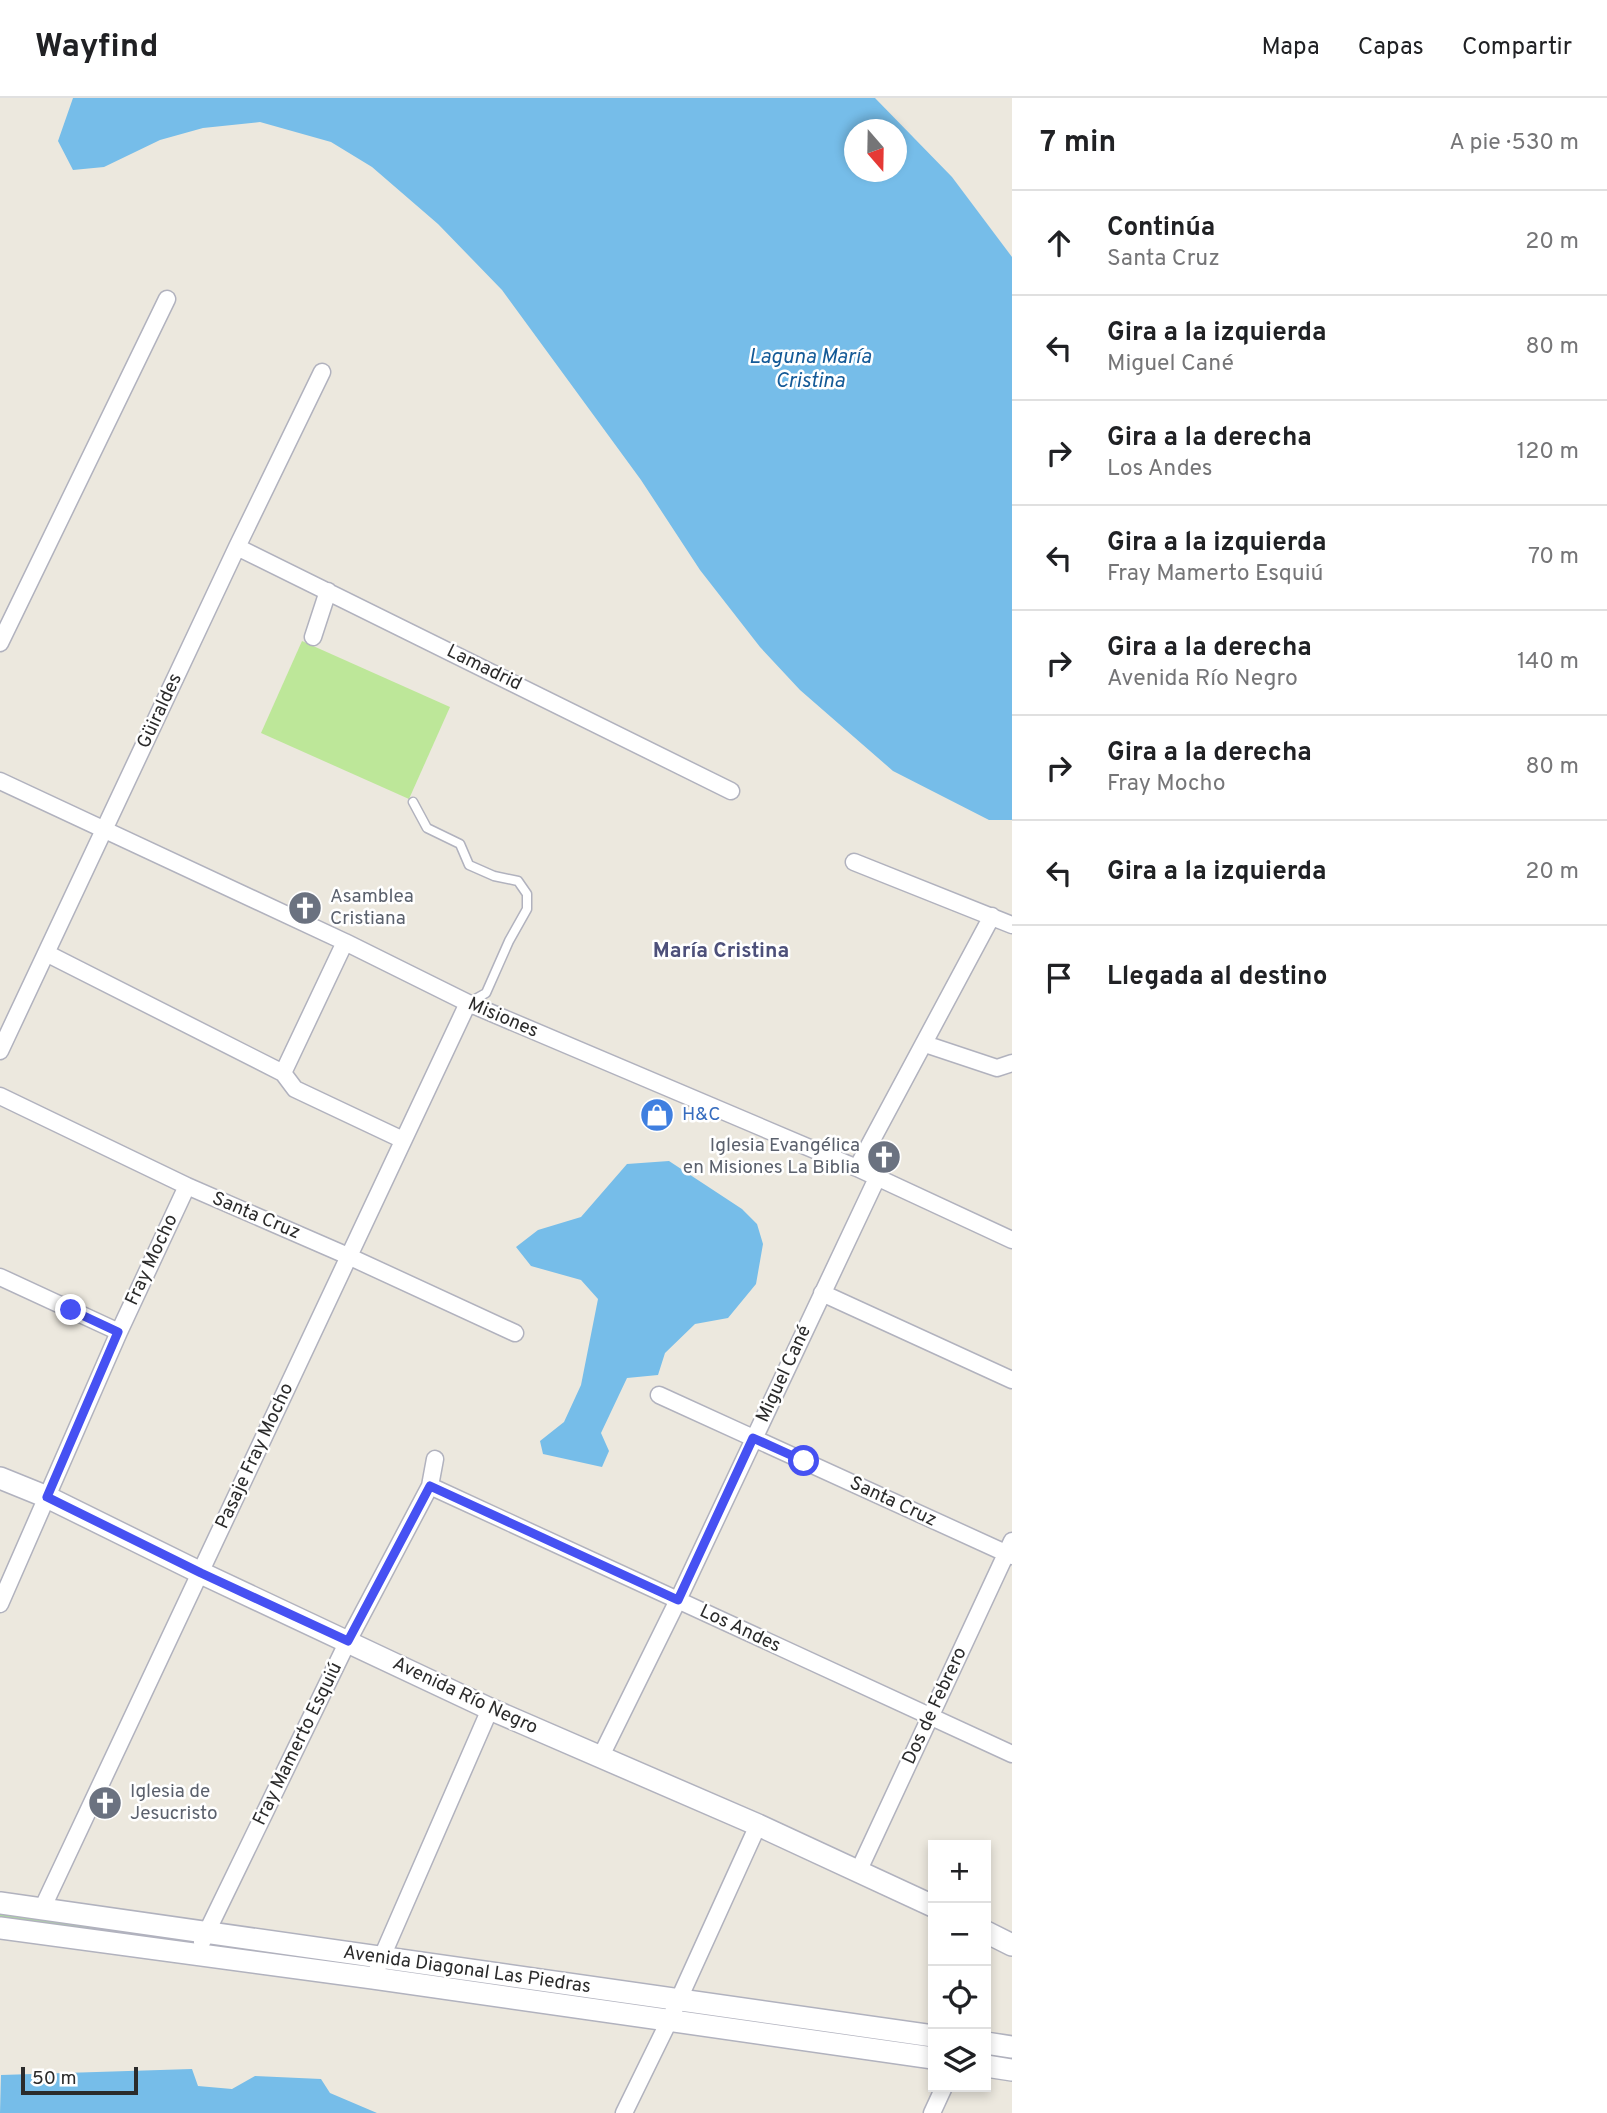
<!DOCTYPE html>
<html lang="es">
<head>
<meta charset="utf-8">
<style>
  :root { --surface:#fff; --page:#f2f2f2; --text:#202124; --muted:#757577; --line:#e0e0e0 }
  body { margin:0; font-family:Overpass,sans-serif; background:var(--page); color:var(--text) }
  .controls { position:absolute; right:21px; bottom:21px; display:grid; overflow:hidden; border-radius:0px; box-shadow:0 4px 10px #0003 }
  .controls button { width:63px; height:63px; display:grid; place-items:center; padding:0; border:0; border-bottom:2px solid var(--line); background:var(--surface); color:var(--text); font:35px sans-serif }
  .compass { position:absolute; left:844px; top:21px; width:63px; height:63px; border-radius:50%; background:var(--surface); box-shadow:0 4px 10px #0003; rotate:160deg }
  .scale { position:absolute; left:21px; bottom:18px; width:117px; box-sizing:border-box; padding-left:7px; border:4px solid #2b2b2b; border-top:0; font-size:19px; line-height:24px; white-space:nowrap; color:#2b2b2b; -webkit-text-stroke:5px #fff; paint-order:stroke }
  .stop { position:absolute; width:21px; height:21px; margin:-16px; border:5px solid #4651f2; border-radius:50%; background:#fff }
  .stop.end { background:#4651f2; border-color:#fff; box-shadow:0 2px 7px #0008 }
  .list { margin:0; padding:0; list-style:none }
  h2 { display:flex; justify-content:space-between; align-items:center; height:91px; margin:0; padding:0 28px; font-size:30px }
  h2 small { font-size:23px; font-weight:400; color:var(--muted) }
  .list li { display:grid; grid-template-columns:46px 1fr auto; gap:21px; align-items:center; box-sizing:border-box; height:105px; padding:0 28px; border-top:2px solid var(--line) }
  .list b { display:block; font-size:26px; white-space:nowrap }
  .list p { margin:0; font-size:23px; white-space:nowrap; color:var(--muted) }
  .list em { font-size:23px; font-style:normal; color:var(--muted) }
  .icon { flex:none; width:38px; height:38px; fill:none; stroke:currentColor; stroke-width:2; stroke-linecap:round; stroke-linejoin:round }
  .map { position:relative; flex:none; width:1012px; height:2015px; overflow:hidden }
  header { display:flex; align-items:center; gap:42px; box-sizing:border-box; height:98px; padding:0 35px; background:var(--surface); border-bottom:2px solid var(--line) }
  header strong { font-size:33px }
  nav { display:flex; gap:38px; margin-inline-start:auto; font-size:24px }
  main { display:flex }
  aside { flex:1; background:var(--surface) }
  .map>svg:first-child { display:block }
  .grass { fill:url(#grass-tufts) }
  .pitch { fill:#bde799 }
  .water { fill:#76bde9; fill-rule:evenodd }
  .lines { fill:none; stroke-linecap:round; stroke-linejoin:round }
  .service-casing { stroke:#b1b2be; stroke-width:11 }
  .minor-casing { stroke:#b1b2be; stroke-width:19 }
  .tertiary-casing { stroke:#b1b2be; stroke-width:24 }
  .service { stroke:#fff; stroke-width:8 }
  .minor { stroke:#fff; stroke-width:16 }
  .tertiary { stroke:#fff; stroke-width:21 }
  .route { stroke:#4651f2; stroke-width:9 }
  .labels { text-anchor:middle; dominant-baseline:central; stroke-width:5; stroke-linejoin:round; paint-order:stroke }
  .street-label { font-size:19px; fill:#2b2b2b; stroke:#fff }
  .worship-label { font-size:19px; fill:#5b616d; stroke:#fff; text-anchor:start }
  .shop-label { font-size:19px; fill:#366cbe; stroke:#fff; text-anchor:start }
  .water-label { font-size:21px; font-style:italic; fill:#145a97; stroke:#fff }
  .neighbourhood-label { font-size:21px; font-weight:bold; fill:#4d507a; stroke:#fff }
</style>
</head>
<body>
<header>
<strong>Wayfind</strong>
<nav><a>Mapa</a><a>Capas</a><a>Compartir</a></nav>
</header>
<main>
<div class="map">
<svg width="1012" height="2015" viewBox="0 0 1012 2015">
  <defs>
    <pattern id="grass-tufts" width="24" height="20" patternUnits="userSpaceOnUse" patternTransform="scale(1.75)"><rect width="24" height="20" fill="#ace09d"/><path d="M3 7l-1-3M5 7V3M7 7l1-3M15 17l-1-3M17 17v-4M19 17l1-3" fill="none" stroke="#94c087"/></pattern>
  </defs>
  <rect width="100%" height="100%" fill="#ece8de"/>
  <path class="grass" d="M0,1816l188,26 -3,4 -185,-25z"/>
  <path class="pitch" d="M302,543l148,66 -41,92 -148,-66z"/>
  <path class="water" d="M73,0h802l77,79 60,80v563h-23l-96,-49 -93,-81 -40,-43 -60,-77 -59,-90 -139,-190 -64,-66 -66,-57 -41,-25 -71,-20 -57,6 -43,12 -56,27 -31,3 -15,-29zM855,32h42v42h-42z
    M669,1063l73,48 15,15 6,20 -7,40 -28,34 -33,6 -30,29 -7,22 -31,3 -26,55 8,18 -7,16 -59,-13 -3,-13 24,-19 17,-37 17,-86 -17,-19 -50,-14 -15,-19 22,-17 43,-13 46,-53z
    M192,1971l6,17 34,3 23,-13 66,3 9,14 47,20h-377l1,-38z"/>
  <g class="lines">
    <g class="service-casing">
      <path id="service" d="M413,704l14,26 33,16 9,21 25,11 24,5 9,13v15l-18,32 -23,52 -16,9"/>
    </g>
    <g class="minor-casing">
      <path id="minor" d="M237,449l494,244
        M313,539l15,-46
        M0,545l167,-344
        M0,683l345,161 123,61 389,165 155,72
        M854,764l158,63
        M46,855l237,120 12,16 108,51
        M925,946l72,24 15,-5
        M0,953l237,-504 85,-175
        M283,975l62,-131
        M0,998l187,90 161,70 167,77
        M857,1070l135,-252
        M0,1179l119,55
        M822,1195l190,87
        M659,1297l353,161
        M430,1388l582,268
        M0,1506l119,-272 68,-146
        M600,1660l78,-158 199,-422
        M858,1774l154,-331
        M42,1811l426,-906
        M202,1844l146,-301 82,-155 5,-27
        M378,1868l112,-257
        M624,2015l45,-92 89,-196
        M932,2015l12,-26"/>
    </g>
    <g class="tertiary-casing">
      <path id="tertiary" d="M0,1380l47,19 154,76 289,136 268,116 175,81
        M0,1805l933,133
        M0,1830l373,50 560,80
        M986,1834l26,13
        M986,1945l26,4
        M986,1968l26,4"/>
    </g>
    <use href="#service" class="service"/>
    <use href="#minor" class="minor"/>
    <use href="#tertiary" class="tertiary"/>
  </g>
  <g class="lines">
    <path class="route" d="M71,1212l47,22 -71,165 154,76 147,68 82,-155 248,114 75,-162 51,23"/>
  </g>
  <defs>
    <g id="church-disc" transform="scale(1.75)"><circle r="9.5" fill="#6b7280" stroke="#fff"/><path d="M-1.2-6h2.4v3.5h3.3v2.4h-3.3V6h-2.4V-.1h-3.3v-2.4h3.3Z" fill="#fff"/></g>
    <g id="shop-disc" transform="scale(1.75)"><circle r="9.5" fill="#3f7fe0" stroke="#fff"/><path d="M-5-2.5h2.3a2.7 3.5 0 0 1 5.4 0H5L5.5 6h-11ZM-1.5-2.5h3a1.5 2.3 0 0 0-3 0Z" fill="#fff"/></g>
  </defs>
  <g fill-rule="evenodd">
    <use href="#church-disc" x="305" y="810"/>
    <use href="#shop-disc" x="657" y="1017"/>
    <use href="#church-disc" x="884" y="1059"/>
    <use href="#church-disc" x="105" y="1705"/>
  </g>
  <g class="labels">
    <g class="street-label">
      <text transform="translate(484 570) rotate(26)">Lamadrid</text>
      <text transform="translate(160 613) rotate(-65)">Güiraldes</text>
      <text transform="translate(503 920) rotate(23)">Misiones</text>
      <text transform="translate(256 1118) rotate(23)">Santa Cruz</text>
      <text transform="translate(152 1162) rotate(-65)">Fray Mocho</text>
      <text transform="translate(784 1276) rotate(-65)">Miguel Cané</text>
      <text transform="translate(255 1358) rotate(-65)">Pasaje Fray Mocho</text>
      <text transform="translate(893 1404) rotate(25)">Santa Cruz</text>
      <text transform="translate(740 1531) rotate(25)">Los Andes</text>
      <text transform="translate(465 1598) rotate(25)">Avenida Río Negro</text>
      <text transform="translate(935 1608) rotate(-65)">Dos de Febrero</text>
      <text transform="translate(298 1646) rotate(-64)">Fray Mamerto Esquiú</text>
      <text transform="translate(467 1872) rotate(8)">Avenida Diagonal Las Piedras</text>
    </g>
    <g class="worship-label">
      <text x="330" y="799">Asamblea<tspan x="330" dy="22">Cristiana</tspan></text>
      <text x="860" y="1048" text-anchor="end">Iglesia Evangélica<tspan x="860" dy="22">en Misiones La Biblia</tspan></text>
      <text x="130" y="1694">Iglesia de<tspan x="130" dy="22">Jesucristo</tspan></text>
    </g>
    <g class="shop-label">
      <text x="682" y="1017">H&amp;C</text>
    </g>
    <g class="water-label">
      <text x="810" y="259">Laguna María<tspan x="810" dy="24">Cristina</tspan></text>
    </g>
    <g class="neighbourhood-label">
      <text x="721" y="853">María Cristina</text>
    </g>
  </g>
</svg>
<div class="controls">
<button>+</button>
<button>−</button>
<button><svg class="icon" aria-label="locate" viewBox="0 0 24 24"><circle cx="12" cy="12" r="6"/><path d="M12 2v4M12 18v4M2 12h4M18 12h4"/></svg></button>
<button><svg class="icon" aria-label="layers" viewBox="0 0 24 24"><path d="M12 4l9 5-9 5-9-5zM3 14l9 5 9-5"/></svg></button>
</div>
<svg class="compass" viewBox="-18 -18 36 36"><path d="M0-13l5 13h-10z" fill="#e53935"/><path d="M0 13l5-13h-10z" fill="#757577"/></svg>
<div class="scale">50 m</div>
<div class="stop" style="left:804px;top:1363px"></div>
<div class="stop end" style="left:71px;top:1212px"></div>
</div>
<aside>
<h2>7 min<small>A pie · 530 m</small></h2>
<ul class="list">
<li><svg class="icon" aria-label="ahead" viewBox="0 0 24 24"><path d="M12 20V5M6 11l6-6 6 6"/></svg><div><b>Continúa</b><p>Santa Cruz</p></div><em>20 m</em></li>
<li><svg class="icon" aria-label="left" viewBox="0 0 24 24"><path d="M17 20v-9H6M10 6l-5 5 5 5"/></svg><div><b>Gira a la izquierda</b><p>Miguel Cané</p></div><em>80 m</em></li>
<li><svg class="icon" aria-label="right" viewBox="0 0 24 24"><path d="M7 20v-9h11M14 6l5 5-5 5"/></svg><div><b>Gira a la derecha</b><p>Los Andes</p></div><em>120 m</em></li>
<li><svg class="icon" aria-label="left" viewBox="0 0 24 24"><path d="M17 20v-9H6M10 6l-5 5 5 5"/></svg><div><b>Gira a la izquierda</b><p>Fray Mamerto Esquiú</p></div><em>70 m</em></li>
<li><svg class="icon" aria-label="right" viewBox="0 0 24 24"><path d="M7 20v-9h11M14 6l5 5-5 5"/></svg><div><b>Gira a la derecha</b><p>Avenida Río Negro</p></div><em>140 m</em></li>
<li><svg class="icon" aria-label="right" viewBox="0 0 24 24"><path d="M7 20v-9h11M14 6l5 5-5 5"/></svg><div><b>Gira a la derecha</b><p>Fray Mocho</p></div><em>80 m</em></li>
<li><svg class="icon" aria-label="left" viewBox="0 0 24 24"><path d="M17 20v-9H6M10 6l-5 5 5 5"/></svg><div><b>Gira a la izquierda</b></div><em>20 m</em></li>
<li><svg class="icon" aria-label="arrive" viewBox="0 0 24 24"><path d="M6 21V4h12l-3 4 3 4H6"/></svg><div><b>Llegada al destino</b></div></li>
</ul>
</aside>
</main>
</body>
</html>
